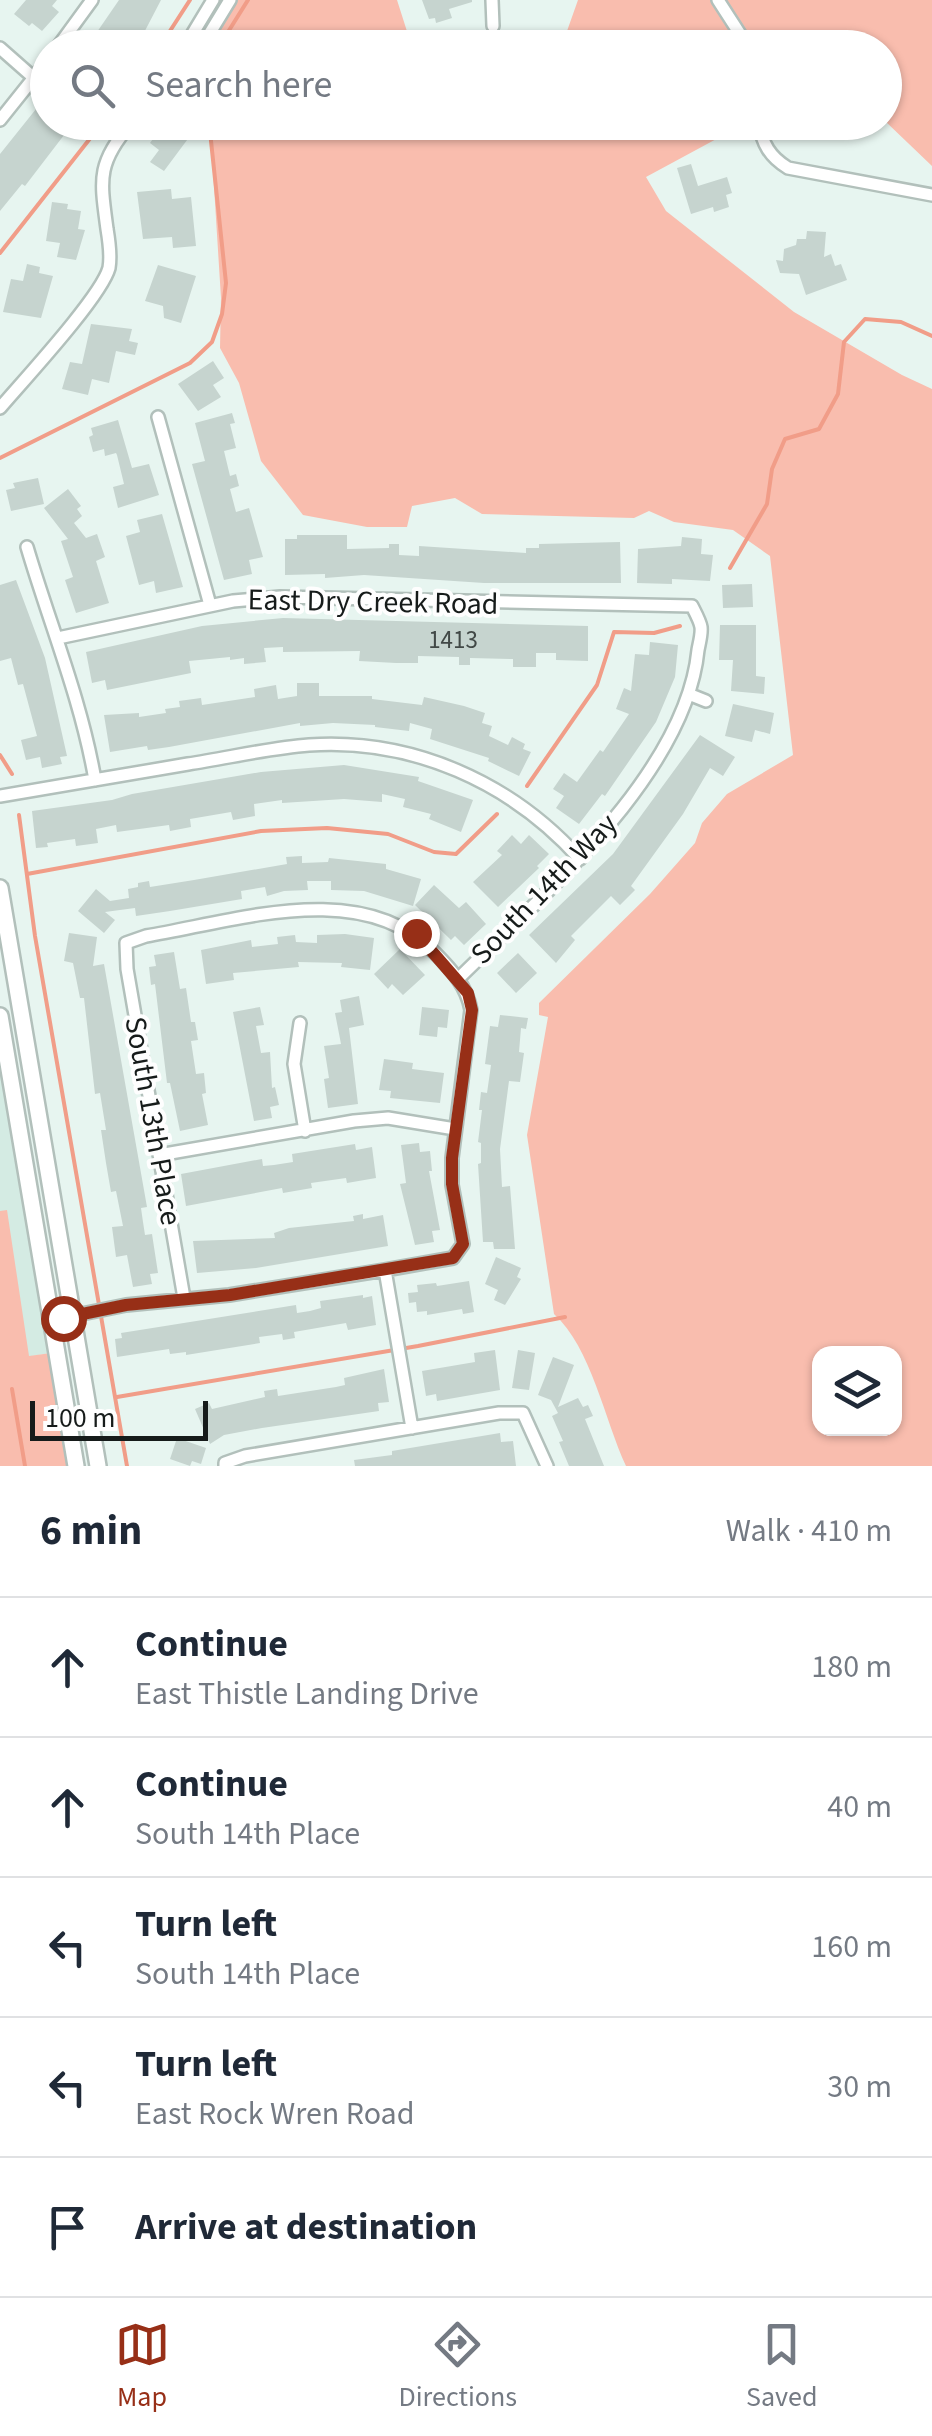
<!DOCTYPE html>
<html lang="en">
<head>
<meta charset="utf-8">
<style>
  :root { --surface:#fff; --page:#f6f6f7; --text:#1f2937; --muted:#747a83; --line:#e0e1e3; --accent:#972f17 }
  body { margin:0; font-family:"Source Sans 3",sans-serif; background:var(--page); color:var(--text) }
  .controls { position:absolute; right:30px; bottom:30px; display:grid; overflow:hidden; border-radius:20px; box-shadow:0 2px 8px #0004 }
  .controls button { width:90px; height:90px; display:grid; place-items:center; padding:0; border:0; border-bottom:2px solid var(--line); background:var(--surface); color:var(--text); font:50px sans-serif }
  .scale { position:absolute; left:30px; bottom:25px; width:178px; box-sizing:border-box; padding-left:10px; border:5px solid #161b1a; border-top:0; font-size:28px; line-height:35px; white-space:nowrap; color:#161b1a; -webkit-text-stroke:8px #fefefe; paint-order:stroke }
  .stop { position:absolute; width:30px; height:30px; margin:-22px; border:8px solid #972f17; border-radius:50%; background:#fff }
  .stop.end { background:#972f17; border-color:#fff; box-shadow:0 2px 10px #0008 }
  .list { margin:0; padding:0; list-style:none }
  h2 { display:flex; justify-content:space-between; align-items:center; height:130px; margin:0; padding:0 40px; font-size:42px }
  h2 small { font-size:32px; font-weight:400; color:var(--muted) }
  .list li { display:grid; grid-template-columns:65px 1fr auto; gap:30px; align-items:center; box-sizing:border-box; height:140px; padding:0 40px; border-top:2px solid var(--line) }
  .list b { display:block; font-size:38px; white-space:nowrap }
  .list p { margin:0; font-size:32px; white-space:nowrap; color:var(--muted) }
  .list em { font-size:32px; font-style:normal; color:var(--muted) }
  .icon { flex:none; width:55px; height:55px; fill:none; stroke:currentColor; stroke-width:2; stroke-linecap:round; stroke-linejoin:round }
  .map { position:relative; flex:none; width:932px; height:1466px; overflow:hidden }
  .search { position:absolute; background:var(--surface); box-shadow:0 2px 8px #0004; left:30px; right:30px; top:30px; height:110px; display:flex; align-items:center; gap:25px; box-sizing:border-box; padding:0 35px; border-radius:55px; color:var(--muted); font-size:38px }
  .sheet { height:830px; background:var(--surface) }
  nav { display:flex; justify-content:space-around; align-items:center; box-sizing:border-box; height:140px; border-top:2px solid var(--line); background:var(--surface); font-size:28px; color:var(--muted) }
  nav a { display:grid; justify-items:center; gap:5px }
  nav .on { color:var(--accent) }
  .map>svg:first-child { display:block }
  .built { fill:#d4ebe3 }
  .green { fill:#f9bdae; fill-rule:evenodd }
  .lines { fill:none; stroke-linecap:round; stroke-linejoin:round }
  .stream { stroke:#f19d88; stroke-width:4 }
  .building { fill:#c6d4cf }
  .street-casing { stroke:#b2c0bb; stroke-width:16 }
  .secondary-casing { stroke:#b2c0bb; stroke-width:20 }
  .street { stroke:#fff; stroke-width:11 }
  .secondary { stroke:#fff; stroke-width:15 }
  .route { stroke:#972f17; stroke-width:12 }
  .labels { text-anchor:middle; dominant-baseline:central; stroke-width:8; stroke-linejoin:round; paint-order:stroke }
  .number-label { font-size:25px; fill:#424947 }
  .street-label { font-size:30px; fill:#161b1a; stroke:#fefefe }
</style>
</head>
<body>
<div class="map">
<svg width="932" height="1466" viewBox="0 0 932 1466">
  <rect width="100%" height="100%" fill="#e7f5f0"/>
  <path class="built" d="M0,1046l51,307 -51,8z"/>
  <path class="green" d="M233,0h164l15,47 -207,1z
    M578,0h354v166l-47,-45 -1,-73h-323z
    M449,123l3,3 47,-4 233,1 1,7 -87,47 20,34 128,101 108,63 30,14v1077h-306c-21,-45 -35,-119 -72,-152l-27,-179 21,-118 -9,-2v-12l111,-109 45,-51 7,-20 25,-29 66,-39 -23,-199 -37,-26 -59,-8 -25,-11 -15,7 -152,-4 -27,-16 -43,8 -5,21h-40l-64,-12 -42,-54 -22,-78 -19,-35 1,-50 -11,-175zM820,1354h74v74h-74z
    M7,1210l22,146 22,-3 19,113h-70v-255z"/>
  <g class="lines">
    <path class="stream" d="M159,48l31,-48
      M218,48l30,-48
      M0,253l103,-131
      M0,458l190,-95 22,-21 10,-28 4,-31 -17,-161
      M730,568l37,-64 5,-35 13,-30 34,-10 19,-35 6,-52 21,-23 36,3 31,14
      M0,755l12,19
      M527,786l70,-101 17,-53 40,1 26,-7
      M19,815l16,121 92,530
      M27,874l234,-43 66,-3 61,6 46,18 22,2 41,-40
      M12,1389l13,77
      M117,1397l301,-51 147,-29"/>
  </g>
  <path class="building" d="M26,0h31l-5,6 7,6 -17,19 -10,-8 -3,3 -15,-12z
    M119,0h42l-25,48h-50z
    M422,0h50v2l-23,7 3,9 -16,5 -1,-5 -6,1z
    M48,94v28h26l-49,64 -3,-2 -22,27v-57z
    M165,122h30l-5,8 3,2 -29,39 -14,-9 9,-12 -9,-7z
    M691,164l7,22 29,-9 5,16 -6,2 3,12 -15,5 -1,-5 -22,7 -14,-46z
    M171,189l1,10 19,-2 5,49 -23,2 -1,-11 -29,2 -6,-47z
    M52,202l16,2 -1,5 14,2 -3,18 7,1 -9,30 -19,-3 3,-14 -14,-2z
    M807,231l19,1 -2,25 7,-3 4,12 6,-2 6,16 -41,15 -7,-21 -19,-1 -4,-13 7,1 1,-12 12,-4 1,-6h9z
    M27,264l13,3 -1,6 14,3 -12,42 -38,-6 8,-33 12,2z
    M158,265l38,11 -15,47 -17,-5 -1,-12 -18,-5z
    M91,324l41,5 -3,12 9,2 -3,12 -19,-4 -7,32 -17,-4 -4,16 -26,-6 8,-27 12,2z
    M213,361l11,17 -11,7 8,12 -23,14 -20,-27z
    M232,413l3,10 -5,1 6,24 -12,3 6,25 6,-2 3,12 -9,3 6,23 13,-4 14,49 -14,3 3,14 -28,6 -32,-116 13,-3 -10,-38z
    M118,420l14,48 17,-4 10,31 -41,13 -5,-21 11,-3 -7,-29 -1,-2 -11,3 -1,-7 -11,3 -4,-15 4,-2 -2,-7z
    M38,478l6,26 -33,7 -5,-21 9,-2 -2,-5z
    M68,489l13,17 -4,3 5,7 -8,7 12,15 11,-4 8,23 -9,4 13,42 -33,10 -11,-33 8,-3 -12,-36 7,-2 -24,-31z
    M162,514l21,73 -27,6 -2,-12 -15,4 -13,-49 14,-4 -3,-12z
    M297,535h50v14l42,-1v-4h10v11l20,1v-10l107,7v-5h13v-4l81,-2 1,41h-137l-120,-8 -39,3v-4l-40,1v-36h12z
    M682,537l20,2 -1,15 12,1 -3,26 -38,-2v5l-35,-1 1,-34 43,-3z
    M16,580l29,78 22,98 -7,1 2,7 -20,4 -2,-11 -14,3 -5,-20 16,-4 -14,-52 -5,1 -7,-27 -11,3v-76z
    M752,584l1,23 -30,1 -1,-23z
    M283,618l305,8v35l-32,-1v-7h-20v14h-23v-8l-43,-1v7h-11v-8l-41,-1v7h-22l-37,-2 1,-10 -77,1v-5l-19,1 2,14 -22,2v-6l-14,2v-3l-41,4 2,12 -84,17 -2,-10 -13,3 -6,-31 116,-26z
    M720,625h36v51l9,1 -1,17 -33,-3 2,-31h-14z
    M650,642l28,3 -3,32 -19,45 -51,74 -3,-2 -23,30 -23,-16 8,-12 -11,-7 11,-16 13,9 23,-32 3,2 26,-38 -13,-5 8,-21 7,3 4,-37 14,1z
    M297,683h22v13h53v3l50,6 2,-8 40,9 21,7 -3,10 10,3 -3,10 19,9 4,-8 13,7 -2,5 8,3 -12,24 -31,-15 1,-3 -59,-19 2,-10 -22,-6 -1,8 -34,-4v-2l-42,-2 -33,3v-3l-131,24 -21,3 -1,-4 -37,6 -6,-37 35,-2v4l27,-4 -1,-4 15,-2 -1,-6 22,-3 1,7 53,-8 -1,-8 22,-4 2,14 19,-3z
    M733,704l41,9 -4,21 -15,-4 -3,12 -27,-6z
    M700,735l35,22 -12,19 -13,-8 -27,46 -52,72 4,4 -15,15 -9,-9 -40,40 4,4 -19,23 -27,-28 84,-81z
    M344,765l75,12 -1,4 55,19 -12,32 -32,-13 2,-5 -28,-7 2,-8 -23,-5v8l-38,-3 -62,4v-3l-28,4 1,12 -22,4 -2,-8 -41,7 1,8 -21,4 -1,-6 -52,7 -1,-7 -20,4 2,14 -22,3 -1,-7 -28,4 1,4 -12,1 -4,-37 80,-11 20,-6 129,-22z
    M512,835l9,9 8,-9 20,19 -12,12 2,2 -41,39 -25,-25 29,-27 -5,-4z
    M302,856v7l26,-1 1,-4 57,6v5l35,10 -8,27 -49,-15 -33,-1v-9h-24l1,9 -24,1 -17,5 -2,-9 -24,4 1,8 -72,12 -34,5 -1,-8 -30,4 10,8 -11,13 -26,-22 18,-22 14,12 19,-3 -1,-9 10,-2v-4l11,-2 1,6 44,-7 93,-16 -1,-7z
    M434,885l25,23 7,-6 20,22 -22,21 -9,-9 -4,4 -36,-35z
    M69,933l28,4 -4,29 11,-2 43,243 -6,1 2,14 2,13 7,-1 6,39 -8,1 2,10 -19,3 -6,-32 -11,2 -4,-30 11,-1 -7,-35 -5,1 -5,-29 -5,-33h5l-6,-37 -5,1 -11,-96h-4l-7,-35 -9,-2z
    M345,934l29,4 -4,32 -29,-3 1,-4 -44,-1 1,5 -66,6 1,7 -28,4 -5,-34 50,-10 1,7 26,-3 -1,-7 18,-2 1,7 21,1v-8z
    M400,949l25,26 -22,20 -11,-11 -4,5 -14,-15z
    M174,952l6,37 6,-1 5,34h4l3,18 -7,1 5,33 8,-1 2,20 -4,1 6,31 -28,6 -10,-48h-3l-12,-99 -4,1 -2,-18 7,-1 -2,-11z
    M518,953l19,20 -21,20 -19,-20z
    M359,996l5,29 -15,3 9,76 -30,4 -4,-29 5,-1 -5,-32 17,-2 -6,-31 7,-1 -2,-12z
    M260,1007l4,18 -8,1 5,27 9,-1 2,36 3,-1 4,18 -9,2 2,11 -18,3 -21,-109z
    M422,1007l27,3 -2,18 -9,-1 -1,10 -18,-2z
    M500,1015l28,3 -2,11 -5,-1 -2,24 5,1 -4,29 -11,-1 -9,68 2,38 8,-1 5,63h-21l-1,-7h-10l-5,-78 3,-1v-20l-3,-1 4,-32h-3l2,-18 6,1 4,-28 -6,-1 5,-38 8,1z
    M384,1059l29,4 -1,6 32,4 -4,30 -50,-5 1,-7 -12,-1z
    M419,1143l1,9 10,-1 2,20h-3l11,59 -8,1 2,11 -19,3 -15,-61 6,-1 -5,-38z
    M355,1144l1,6 16,-3 4,31 -29,5 -1,-5 -35,5 1,5 -29,5 -1,-5 -96,18 -5,-32 81,-15 1,7 11,-1 19,-3 -1,-8z
    M363,1214v5l20,-4 5,31 -132,22 -59,5 -4,-32 82,-3 -1,-5 15,-5 65,-7 -1,-5z
    M496,1257l25,11 -4,9 4,2 -16,26 -11,-5 4,-10 -13,-6z
    M469,1281l5,31 -11,2 -1,-5 -35,6v-4l-10,1 -1,-10 -7,1 -1,-10 10,-1 -1,-7 19,-2 1,3z
    M363,1295v3l9,-2 4,29 -28,5 -2,-7 -52,9 1,6 -12,2 -1,-6 -23,3 1,6 -74,12v-3l-16,2 -1,-5 -52,8 -2,-18 7,-1 -1,-5 175,-28 1,8 13,-2 11,-3 -1,-7z
    M495,1350l5,40 -63,11 -1,-7 -10,2 -4,-25 53,-9 -1,-9z
    M518,1350l17,3 -6,37 -17,-2z
    M553,1357l21,8 -16,42 20,-9 5,9 5,-2 5,11 -8,3 19,47h-35l-10,-24 4,-1 -11,-25 6,-3 -7,-13 -13,-5z
    M384,1369l5,33 -11,1 1,8 -117,17 -38,7 -14,9 -15,-35 14,-6 3,6 53,-12 -1,-6 13,-2 1,7 58,-9 9,-2 -1,-7z
    M500,1433l1,9 12,-1 3,25h-161l-1,-6 38,-5v-4z
    M177,1438l29,10 -5,16 -9,-3 -2,5 -20,-7z"/>
  <g class="lines">
    <g class="street-casing">
      <path id="street" d="M492,0l1,26
        M718,0l31,48
        M0,48l34,30
        M57,48l35,-48
        M184,48l29,-48
        M197,48l8,-7 25,-41
        M0,120l48,-60
        M759,122c3,22 11,35 29,46l144,27
        M0,408c23,-27 101,-111 109,-140 2,-11 0,-27 -2,-39 -7,-52 -10,-65 25,-107
        M158,417l52,188
        M27,547c23,78 54,152 68,233
        M58,638l175,-37 47,-4 412,9c3,6 8,15 9,21 1,7 -2,17 -3,23 -12,123 -156,246 -240,329
        M691,695l15,6
        M0,796c63,-11 125,-21 188,-32 40,-6 81,-16 121,-19 103,-7 202,37 271,114
        M300,1023l-6,41 11,67
        M159,1155l195,-34 34,-3 67,11
        M184,1298l-57,-329 -1,-26 20,-7c91,-15 216,-59 289,17 17,17 32,34 36,57l-19,148v27l11,59 -10,14 -68,12 27,158
        M52,1320l74,-15 103,-10 156,-25
        M225,1466v-3l20,-7 254,-43h24l24,53"/>
    </g>
    <g class="secondary-casing">
      <path id="secondary" d="M0,888l98,578
        M0,1016l76,450"/>
    </g>
    <use href="#street" class="street"/>
    <use href="#secondary" class="secondary"/>
  </g>
  <g class="lines">
    <path class="route" d="M63,1318l63,-13 104,-10 223,-37 10,-14 -11,-60v-26l20,-148 -4,-17 -52,-60"/>
  </g>
  <g class="labels">
    <g class="number-label">
      <text x="453" y="640">1413</text>
    </g>
    <g class="street-label">
      <text transform="translate(373 602) rotate(1)">East Dry Creek Road</text>
      <text transform="translate(544 889) rotate(-46)">South 14th Way</text>
      <text transform="translate(153 1121) rotate(80)">South 13th Place</text>
    </g>
  </g>
</svg>
<div class="controls">
<button><svg class="icon" aria-label="layers" viewBox="0 0 24 24"><path d="M12 4l9 5-9 5-9-5zM3 14l9 5 9-5"/></svg></button>
</div>
<div class="scale">100 m</div>
<div class="stop" style="left:63px;top:1318px"></div>
<div class="stop end" style="left:416px;top:933px"></div>
<div class="search"><svg class="icon" aria-label="search" viewBox="0 0 24 24"><circle cx="10" cy="10" r="6"/><path d="M15 15l6 6"/></svg>Search here</div>
</div>
<section class="sheet">
<h2>6 min<small>Walk · 410 m</small></h2>
<ul class="list">
<li><svg class="icon" aria-label="ahead" viewBox="0 0 24 24"><path d="M12 20V5M6 11l6-6 6 6"/></svg><div><b>Continue</b><p>East Thistle Landing Drive</p></div><em>180 m</em></li>
<li><svg class="icon" aria-label="ahead" viewBox="0 0 24 24"><path d="M12 20V5M6 11l6-6 6 6"/></svg><div><b>Continue</b><p>South 14th Place</p></div><em>40 m</em></li>
<li><svg class="icon" aria-label="left" viewBox="0 0 24 24"><path d="M17 20v-9H6M10 6l-5 5 5 5"/></svg><div><b>Turn left</b><p>South 14th Place</p></div><em>160 m</em></li>
<li><svg class="icon" aria-label="left" viewBox="0 0 24 24"><path d="M17 20v-9H6M10 6l-5 5 5 5"/></svg><div><b>Turn left</b><p>East Rock Wren Road</p></div><em>30 m</em></li>
<li><svg class="icon" aria-label="arrive" viewBox="0 0 24 24"><path d="M6 21V4h12l-3 4 3 4H6"/></svg><div><b>Arrive at destination</b></div></li>
</ul>
</section>
<nav>
<a class="on"><svg class="icon" aria-label="map" viewBox="0 0 24 24"><path d="M3 6l6-2 6 2 6-2v14l-6 2-6-2-6 2zM9 4v14M15 6v14"/></svg>Map</a>
<a><svg class="icon" aria-label="directions" viewBox="0 0 24 24"><path d="M12 3l9 9-9 9-9-9zM9 14v-3h6M13 9l2 2-2 2"/></svg>Directions</a>
<a><svg class="icon" aria-label="saved" viewBox="0 0 24 24"><path d="M7 4h10v16l-5-4-5 4z"/></svg>Saved</a>
</nav>
</body>
</html>
